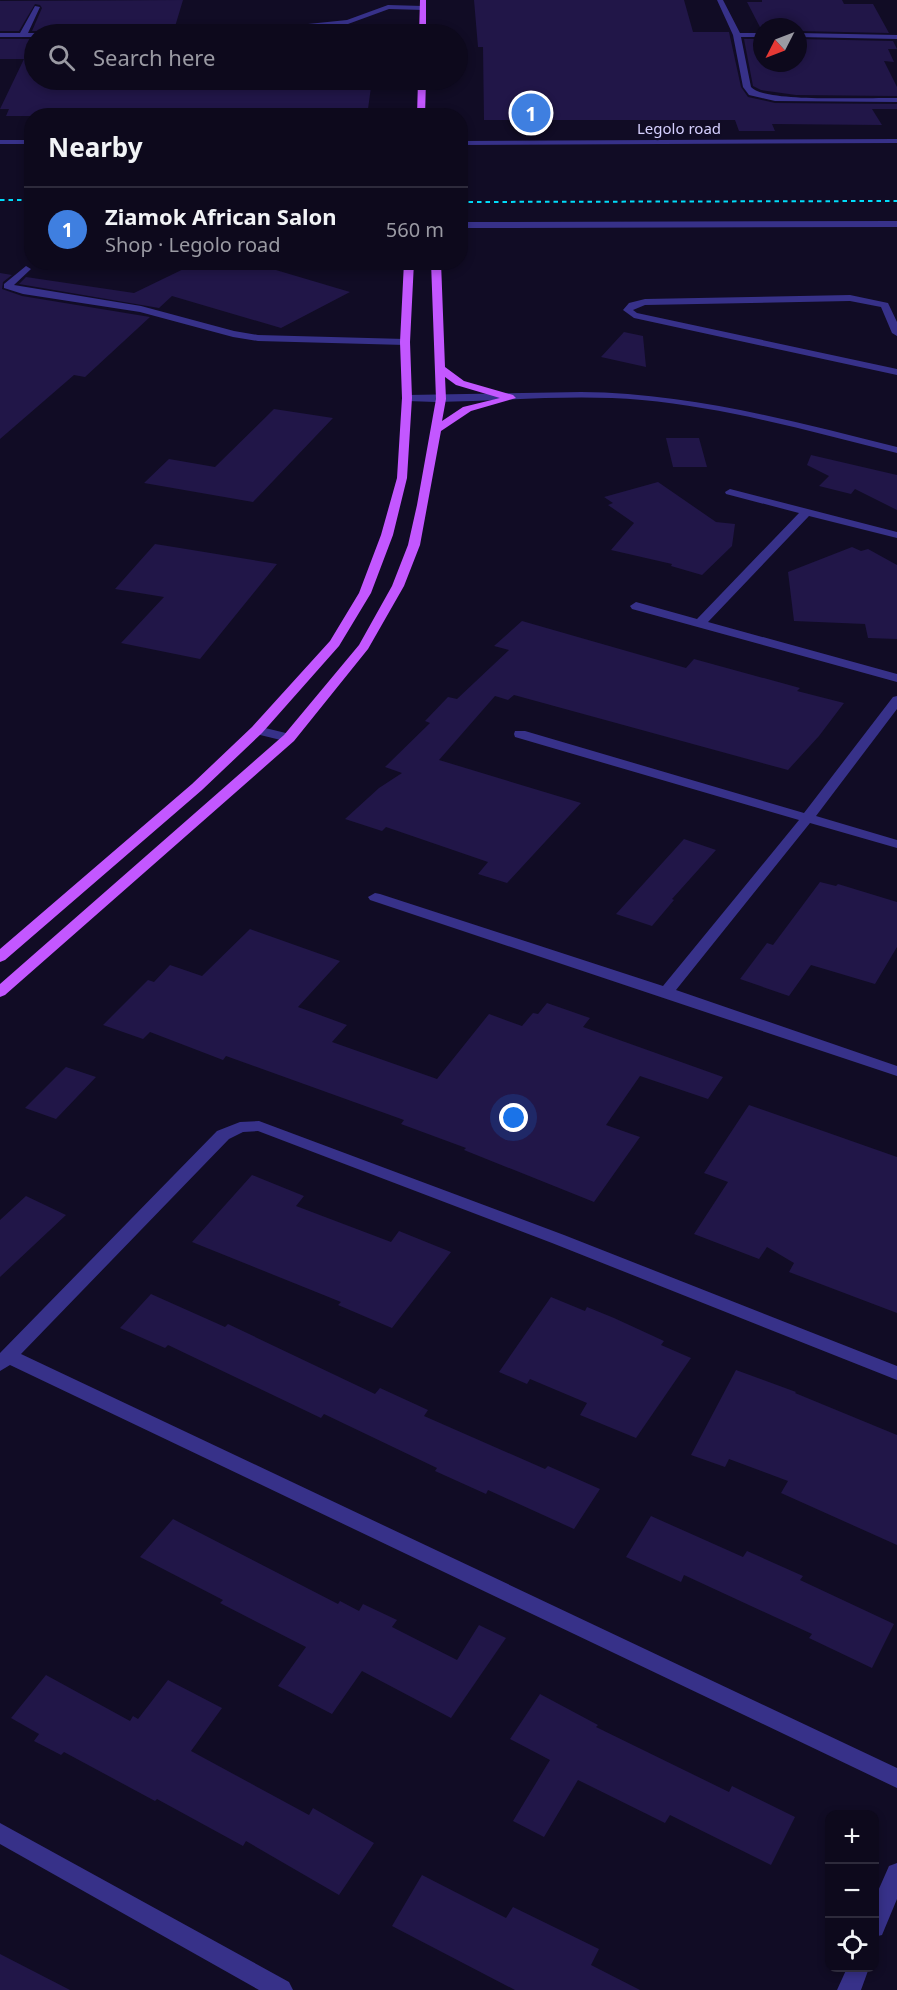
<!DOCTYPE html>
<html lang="en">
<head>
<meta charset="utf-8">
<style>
  :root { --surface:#0d091c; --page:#1b1729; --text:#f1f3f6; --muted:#9a9aa3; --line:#2d2a3b; --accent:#0f766e }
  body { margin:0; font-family:"Noto Sans",sans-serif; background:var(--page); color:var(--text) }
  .controls { position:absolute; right:18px; bottom:18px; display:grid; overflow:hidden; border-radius:12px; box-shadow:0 3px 9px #0003 }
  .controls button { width:54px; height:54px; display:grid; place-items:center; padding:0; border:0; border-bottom:2px solid var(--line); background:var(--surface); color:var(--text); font:30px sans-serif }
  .compass { position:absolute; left:753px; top:18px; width:54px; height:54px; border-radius:50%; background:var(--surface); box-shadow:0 3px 9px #0003; rotate:228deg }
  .you { position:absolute; left:514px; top:1118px; width:21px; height:21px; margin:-15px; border:4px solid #fff; border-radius:50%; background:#1a73e8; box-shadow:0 0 0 9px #1a73e833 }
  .badge { display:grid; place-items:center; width:39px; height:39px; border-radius:50%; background:var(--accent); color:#fff; font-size:20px; font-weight:700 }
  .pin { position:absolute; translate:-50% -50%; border:3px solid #fff; box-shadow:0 2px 6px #0006 }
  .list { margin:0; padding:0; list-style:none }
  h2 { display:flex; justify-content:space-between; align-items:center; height:78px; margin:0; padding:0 24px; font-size:26px }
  h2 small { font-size:20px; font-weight:400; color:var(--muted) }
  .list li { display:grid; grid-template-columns:39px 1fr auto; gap:18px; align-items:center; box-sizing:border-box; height:84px; padding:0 24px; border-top:2px solid var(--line) }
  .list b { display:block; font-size:22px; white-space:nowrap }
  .list p { margin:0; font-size:20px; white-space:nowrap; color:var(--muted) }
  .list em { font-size:20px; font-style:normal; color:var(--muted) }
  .icon { flex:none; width:33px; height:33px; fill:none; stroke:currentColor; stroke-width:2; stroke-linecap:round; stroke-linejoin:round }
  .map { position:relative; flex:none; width:897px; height:1990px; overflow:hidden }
  .search { position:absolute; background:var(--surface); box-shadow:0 3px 9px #0003; left:24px; top:24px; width:444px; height:66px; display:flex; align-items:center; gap:15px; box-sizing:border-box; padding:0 21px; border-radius:33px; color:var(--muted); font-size:22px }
  .panel { position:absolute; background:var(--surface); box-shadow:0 3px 9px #0003; left:24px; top:108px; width:444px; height:162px; border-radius:24px }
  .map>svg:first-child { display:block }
  .building { fill:#211648 }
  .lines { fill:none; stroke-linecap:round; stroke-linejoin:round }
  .minor { fill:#373189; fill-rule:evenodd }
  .major { fill:#c357ff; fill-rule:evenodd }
  .rail { stroke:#00ddfb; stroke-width:2; stroke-dasharray:4.5 4; stroke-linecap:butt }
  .labels { text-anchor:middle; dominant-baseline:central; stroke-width:4.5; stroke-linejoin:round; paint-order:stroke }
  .far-street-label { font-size:15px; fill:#d6d0ff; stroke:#110c25 }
</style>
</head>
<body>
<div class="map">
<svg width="897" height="1990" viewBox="0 0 897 1990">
  <rect width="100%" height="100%" fill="#110c25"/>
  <path class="building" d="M183,0l-9,30h-84l-2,4h-49v-3h-7l10,-23 -2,-3 -5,-1 -16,27h-19v-30z
    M474,0h210l9,32h36l12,55 7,10 27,6 122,1v5h-25l10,16 -110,-1 3,7h-36l-4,-11h-251l-1,-73h-5z
    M762,0h80l2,4h29l16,29 -91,-2v-4h-36v4l-15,-29h15z
    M0,39h34v41h40l-1,2 299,-2 -5,36h-169l1,-7h-85l-2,7h-106l3,-7h-9l24,-50h-24z
    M744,39h18v24h36v-24l95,2 4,8h-9l6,13 -10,-1 13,26v9l-101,-1 -35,-5 -8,-4z
    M198,262h51l101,30 -69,36 -109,-32 -13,12 -140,-24 7,-7 108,16z
    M0,273l12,2 -9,7 -1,7 20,7 128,21 -65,60 -11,-2 -74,64z
    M624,332l19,4 3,31 -45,-10z
    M274,409l59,9 -80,84 -109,-19 25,-24 46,8z
    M666,438h33l8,29h-34z
    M811,455l86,20v35l-42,-21 -4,5 -32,-8 10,-10 -22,-11z
    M658,482l58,40 19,2 -3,22 -30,29 -31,-9 1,-2 -61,-14 23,-27 -26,-18 5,-2 -9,-6z
    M155,544l25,4 97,16 -77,95 -79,-16 43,-46 -49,-8z
    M852,547l9,4 7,-2 29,16v74l-29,-1 -3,-14 -71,-3 -6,-49z
    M522,621l164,47 8,-9 106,29 -3,3 47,12 -25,33 -31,34 -274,-75 -6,5 -13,-4 -56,64 142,43 -74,80 -29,-9 10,-12 -102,-35 -4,4 -37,-12 34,-31 23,-15 -17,-6 45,-44 -5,-2 23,-24 9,2 52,-49 -15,-4z
    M684,839l32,11 -44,49 2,1 -22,26 -36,-12z
    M820,882l16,4 2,-2 59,18v45l-22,37 -64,-19 -22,31 -49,-17 27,-36 6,2z
    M250,929l90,32 -42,46 49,18 -15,17 105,37 52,-65 33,12 11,-13 5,1 9,-11 43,15 -7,9 140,50 -15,22 -68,-23 -34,49 34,12 -46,65 -130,-52 2,-2 -65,-24 3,-4 -178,-64 -3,4 -73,-28 -7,7 -40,-14 45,-45 6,2 16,-17 32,11z
    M66,1067l30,10 -40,42 -31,-11z
    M749,1105l148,52v156l-108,-41 5,-9 -27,-16 -8,12 -65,-25 34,-52 -24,-9z
    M252,1175l52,21 -8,10 95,36 8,-11 52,21 -59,76 -54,-23 3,-3 -149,-60z
    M26,1196l40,19 -66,62v-57z
    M151,1294l74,33 3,-3 147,70 5,-6 48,22 -4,6 121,53 3,-3 52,23 -26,40 -86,-39 -2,4 -51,-23 2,-3 -113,-54 -3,4 -153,-73 -3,3 -45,-20z
    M551,1297l34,14 2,-4 27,11 50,23 -3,4 30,13 -55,80 -56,-23 7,-12 -57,-24 -3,5 -28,-12z
    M736,1370l60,22 -1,1 102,42v110l-116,-52 7,-12 -59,-22 -4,8 -34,-12z
    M651,1516l92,41 4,-6 56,25 -3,4 94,44 -22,44 -63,-30 3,-4 -128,-59 -3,7 -55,-25z
    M173,1519l165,85 2,-3 19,10 4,-7 34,16 -5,7 65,33 22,-35 27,13 -55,80 -89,-47 -30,43 -54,-28 28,-39 -86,-44 3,-3 -83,-43z
    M46,1675l84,46 3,-5 5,3 30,-39 54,28 -31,43 118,64 4,-7 61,35 -35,52 -93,-54 -3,5 -86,-47 -2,2 -91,-49 -3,3 -27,-14 5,-7 -28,-16z
    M540,1694l58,31 -2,2 133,65 3,-6 63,31 -24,48 -101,-50 -5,8 -87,-43 -34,57 -31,-16 37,-61 -40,-21z
    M422,1875l84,43 7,-11 86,42 -8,16 49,25h-125l-123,-64z
    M0,1954l70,36h-70z"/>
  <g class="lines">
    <path class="minor" d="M717,0h6l17,33h22v4h-21l10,50c13,16 120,10 146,11v4l-122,-1 -26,-6 -6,-8 -10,-52z
      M388,5l35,1 3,2 -3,2 -34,-1 -41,15 -36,2 -4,-2 39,-4z
      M35,6l5,1 -12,26h9l-3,4h-34v-4h20z
      M423,31l3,3h-329l4,-2z
      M798,33l99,2v4l-99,-2z
      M897,139v4l-437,2v-4z
      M0,140h32v4h-32z
      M897,221v6l-437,1v-6z
      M26,266l5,3 -17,16 127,21 93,25 24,4 147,4 5,3 -5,3 -147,-4 -25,-4 -93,-25 -117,-18 -19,-6v-4z
      M850,295l38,8 9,19v14l-5,-3 -11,-26 -31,-6 -205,4 -12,5 4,3 260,56v6l-263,-57 -11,-8 6,-7 16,-4z
      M581,392c110,1 210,29 316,55v6c-84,-21 -168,-45 -255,-53 -68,-6 -138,1 -206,2l-29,-1 -5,-3 5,-3z
      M730,489l167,43v6l-88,-22 -101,106 189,52v8l-265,-73 -2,-3 6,-4 61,17 102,-106 -73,-19 -1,-2z
      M897,696v13l-81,107 81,24v8l-87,-25 -134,167 221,76v10l-527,-176 -2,-3 7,-4 5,1 283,92 136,-166 -284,-83 -1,-3 1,-3h10l279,82 89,-116z
      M257,726l37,9 1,3 -6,4 -37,-9 -1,-3z
      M259,1121l305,114 333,131v14l-345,-137 -294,-112 -15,1 -14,7 -208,215 876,414v20l-887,-423 -10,6v-18l217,-222 23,-9z
      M0,1823l289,159 4,8h-34l-259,-146z
      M897,1863v36l-15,36 -8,2v-37l15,-34z
      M847,1968h22l-8,22h-24z"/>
    <path class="major" d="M420,0h6v34h-7z
      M418,80h8l-1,36h-8z
      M404,262h10l-4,80 2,56 -5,80 -14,57 -22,58 -32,53 -77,87 -60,57 -197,170 -5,2v-13l192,-165 60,-57 78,-86 29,-48 22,-58 16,-57 5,-80 -2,-56z
      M431,262h10l4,105 19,14 49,14 3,3 -45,13 -30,20 -21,114 -16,41 -36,63 -74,92 -289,254 -5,2v-13l284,-249 75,-90 33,-59 16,-41 9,-40 19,-106zM445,377l11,8 44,13 -37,9 -21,14 4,-22z"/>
    <path class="rail" d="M0,200h32
      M460,202l437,-1"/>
  </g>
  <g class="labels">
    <g class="far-street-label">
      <text x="679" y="128">Legolo road</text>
    </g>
  </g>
</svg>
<div class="controls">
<button>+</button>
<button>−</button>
<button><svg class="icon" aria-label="locate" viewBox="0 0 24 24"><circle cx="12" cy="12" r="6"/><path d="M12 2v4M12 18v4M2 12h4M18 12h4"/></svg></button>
</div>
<svg class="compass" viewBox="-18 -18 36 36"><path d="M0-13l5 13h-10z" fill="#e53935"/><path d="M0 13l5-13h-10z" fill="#9a9aa3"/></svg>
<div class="you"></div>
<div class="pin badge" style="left:531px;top:113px;background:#3f7fe0">1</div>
<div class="search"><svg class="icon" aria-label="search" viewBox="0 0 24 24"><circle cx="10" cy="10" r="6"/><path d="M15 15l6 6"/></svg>Search here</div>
<section class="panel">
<h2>Nearby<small></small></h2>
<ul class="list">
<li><span class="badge" style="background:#3f7fe0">1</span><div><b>Ziamok African Salon</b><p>Shop · Legolo road</p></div><em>560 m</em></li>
</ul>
</section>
</div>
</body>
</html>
